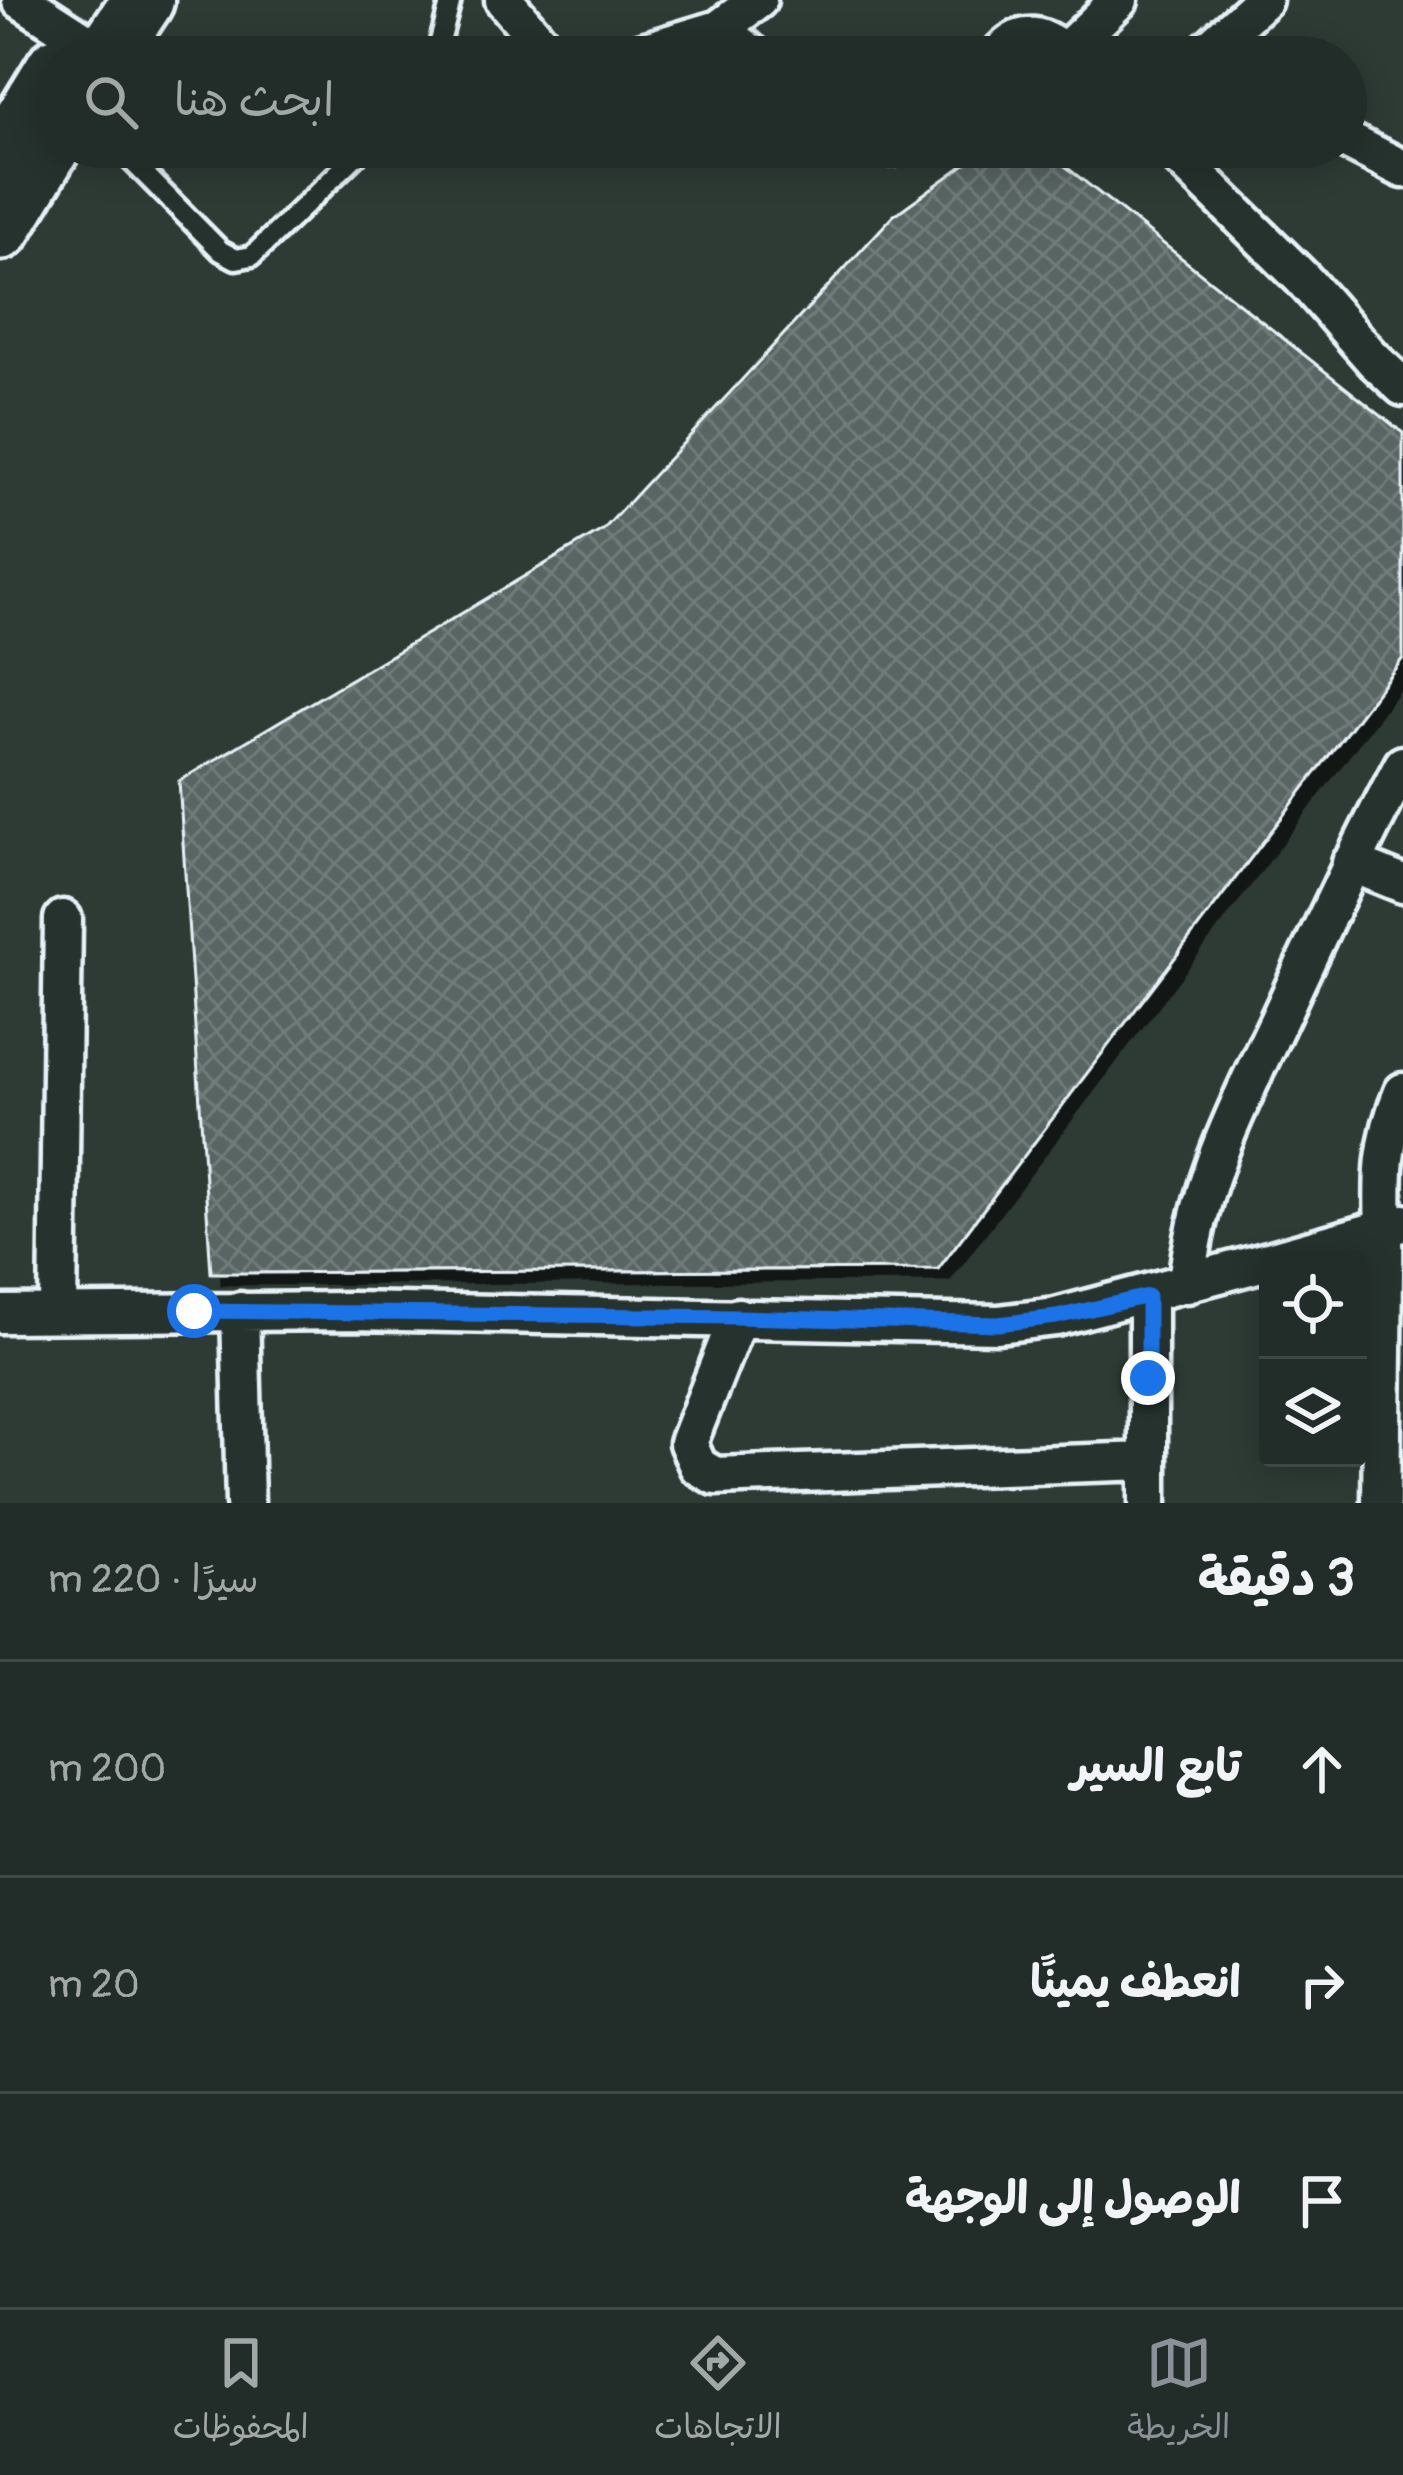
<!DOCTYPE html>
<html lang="ar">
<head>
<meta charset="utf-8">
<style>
  :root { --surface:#222c28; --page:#2e3834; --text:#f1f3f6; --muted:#a2a7a8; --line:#3f4845; --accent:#8c9099 }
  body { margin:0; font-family:Pangolin,"Playpen Sans Arabic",sans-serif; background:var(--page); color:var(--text); direction:rtl }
  .controls { position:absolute; right:36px; bottom:36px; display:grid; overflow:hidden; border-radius:12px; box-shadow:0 6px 30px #0003 }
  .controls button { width:108px; height:108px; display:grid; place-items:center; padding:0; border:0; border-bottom:3px solid var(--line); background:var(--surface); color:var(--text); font:60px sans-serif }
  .stop { position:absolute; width:36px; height:36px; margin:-27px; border:9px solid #1a73e8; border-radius:50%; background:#fff }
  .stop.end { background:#1a73e8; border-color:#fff; box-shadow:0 3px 12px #0008 }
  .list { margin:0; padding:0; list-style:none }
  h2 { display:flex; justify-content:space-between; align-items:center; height:156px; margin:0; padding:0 48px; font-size:51px }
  h2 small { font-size:39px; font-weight:400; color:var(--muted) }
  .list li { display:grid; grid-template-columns:78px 1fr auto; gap:36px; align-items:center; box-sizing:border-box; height:216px; padding:0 48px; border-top:3px solid var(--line) }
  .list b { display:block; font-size:45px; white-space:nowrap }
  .list em { font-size:39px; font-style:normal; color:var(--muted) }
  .icon { flex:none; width:66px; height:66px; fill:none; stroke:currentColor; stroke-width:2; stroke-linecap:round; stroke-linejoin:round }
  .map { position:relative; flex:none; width:1403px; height:1503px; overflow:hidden; direction:ltr }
  .search { position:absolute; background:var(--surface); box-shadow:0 6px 30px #0003; left:36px; right:36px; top:36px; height:132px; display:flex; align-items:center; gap:30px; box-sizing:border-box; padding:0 42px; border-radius:66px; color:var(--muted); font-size:45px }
  .sheet { height:804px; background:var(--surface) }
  nav { display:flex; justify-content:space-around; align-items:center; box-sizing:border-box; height:168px; border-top:3px solid var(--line); background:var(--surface); font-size:33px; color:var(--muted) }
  nav a { display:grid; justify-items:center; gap:6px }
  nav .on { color:var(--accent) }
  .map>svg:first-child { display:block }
  .building { fill:url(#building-cross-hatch); stroke:#e8f1f8; stroke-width:3; filter:url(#shadow) }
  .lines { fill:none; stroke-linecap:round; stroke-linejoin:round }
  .lane-casing { stroke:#e8f1f8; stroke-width:27 }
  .street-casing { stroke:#e8f1f8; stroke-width:45 }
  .primary-casing { stroke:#e8f1f8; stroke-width:69 }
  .lane { stroke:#26332d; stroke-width:18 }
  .street { stroke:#26332d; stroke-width:36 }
  .primary { stroke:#26332d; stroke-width:60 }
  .route { stroke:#1a73e8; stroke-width:15 }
</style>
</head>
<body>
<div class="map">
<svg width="1403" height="1503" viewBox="0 0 1403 1503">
  <defs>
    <pattern id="building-cross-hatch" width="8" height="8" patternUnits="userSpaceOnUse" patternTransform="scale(3)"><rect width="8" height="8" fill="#596563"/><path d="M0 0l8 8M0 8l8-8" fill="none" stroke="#717c7a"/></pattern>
    <filter id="shadow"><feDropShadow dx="11" dy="11" stdDeviation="0" flood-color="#0009"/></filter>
  </defs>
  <rect width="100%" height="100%" fill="#2e3b35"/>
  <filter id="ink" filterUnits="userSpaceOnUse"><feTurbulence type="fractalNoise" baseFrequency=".00833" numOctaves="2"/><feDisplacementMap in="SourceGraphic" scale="24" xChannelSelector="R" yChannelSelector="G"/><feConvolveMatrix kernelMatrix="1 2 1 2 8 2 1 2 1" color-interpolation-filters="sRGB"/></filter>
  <g filter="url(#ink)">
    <path class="building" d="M989,147h52l362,286v225l-465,611 -727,4 -32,-492 425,-252 289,-313z"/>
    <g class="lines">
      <g class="lane-casing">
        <path id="lane" d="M436,57l15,-57
          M118,147l103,104 15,8 16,-3 113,-109"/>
      </g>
      <g class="street-casing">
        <path id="street" d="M21,0l85,55
          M504,0l44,52 10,5
          M719,29l37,28
          M1065,52l54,-52
          M626,57l93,-28 39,-29
          M997,57c25,-31 46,-23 74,0
          M1200,57l63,-57
          M1346,140l57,29
          M889,147h3
          M1169,147l134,132 72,82 28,26
          M1351,863l52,21
          M1272,1260l131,-37
          M1187,1284c10,-102 51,-177 94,-269 39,-84 78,-168 122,-250
          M240,1311l5,192
          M58,1313l5,-394
          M0,1314l352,-3 646,13 58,-7 212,-56
          M738,1317l-50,126 10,23 17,10 433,-15
          M1148,1503v-207
          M1381,1503c1,-77 2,-154 3,-230 2,-71 -10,-113 19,-181"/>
      </g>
      <g class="primary-casing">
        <path id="primary" d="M105,57l38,-57
          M0,161l57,-93
          M0,229l57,-95"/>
      </g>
      <use href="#lane" class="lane"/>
      <use href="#street" class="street"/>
      <use href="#primary" class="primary"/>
    </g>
  </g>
  <g class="lines" filter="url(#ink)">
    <path class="route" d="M194,1311l544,6 260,7 58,-7 92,-21v82"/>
  </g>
</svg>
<div class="controls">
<button><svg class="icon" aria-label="locate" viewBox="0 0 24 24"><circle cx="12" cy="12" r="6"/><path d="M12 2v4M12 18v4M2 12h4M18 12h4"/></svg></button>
<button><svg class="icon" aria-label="layers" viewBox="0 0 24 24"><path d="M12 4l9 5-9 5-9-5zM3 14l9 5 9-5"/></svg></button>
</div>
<div class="stop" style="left:194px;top:1311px"></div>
<div class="stop end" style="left:1148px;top:1378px"></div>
<div class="search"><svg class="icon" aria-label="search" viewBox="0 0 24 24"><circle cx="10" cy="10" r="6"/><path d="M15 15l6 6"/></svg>ابحث هنا</div>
</div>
<section class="sheet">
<h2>3 دقيقة<small>سيرًا · 220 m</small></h2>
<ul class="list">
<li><svg class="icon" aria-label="ahead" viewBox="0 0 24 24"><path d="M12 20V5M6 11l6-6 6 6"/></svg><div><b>تابع السير</b></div><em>200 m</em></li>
<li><svg class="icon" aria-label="right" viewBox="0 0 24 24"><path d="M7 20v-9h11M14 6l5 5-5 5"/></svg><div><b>انعطف يمينًا</b></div><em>20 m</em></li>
<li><svg class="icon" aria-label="arrive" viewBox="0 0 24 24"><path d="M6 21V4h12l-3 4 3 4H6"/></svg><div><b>الوصول إلى الوجهة</b></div></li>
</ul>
</section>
<nav>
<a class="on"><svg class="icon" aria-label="map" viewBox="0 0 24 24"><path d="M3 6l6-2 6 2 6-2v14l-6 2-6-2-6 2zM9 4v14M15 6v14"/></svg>الخريطة</a>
<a><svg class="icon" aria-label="directions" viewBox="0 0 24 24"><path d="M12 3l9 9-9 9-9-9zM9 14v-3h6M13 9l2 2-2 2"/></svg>الاتجاهات</a>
<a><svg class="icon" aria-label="saved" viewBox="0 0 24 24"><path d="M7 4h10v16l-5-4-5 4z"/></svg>المحفوظات</a>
</nav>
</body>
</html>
